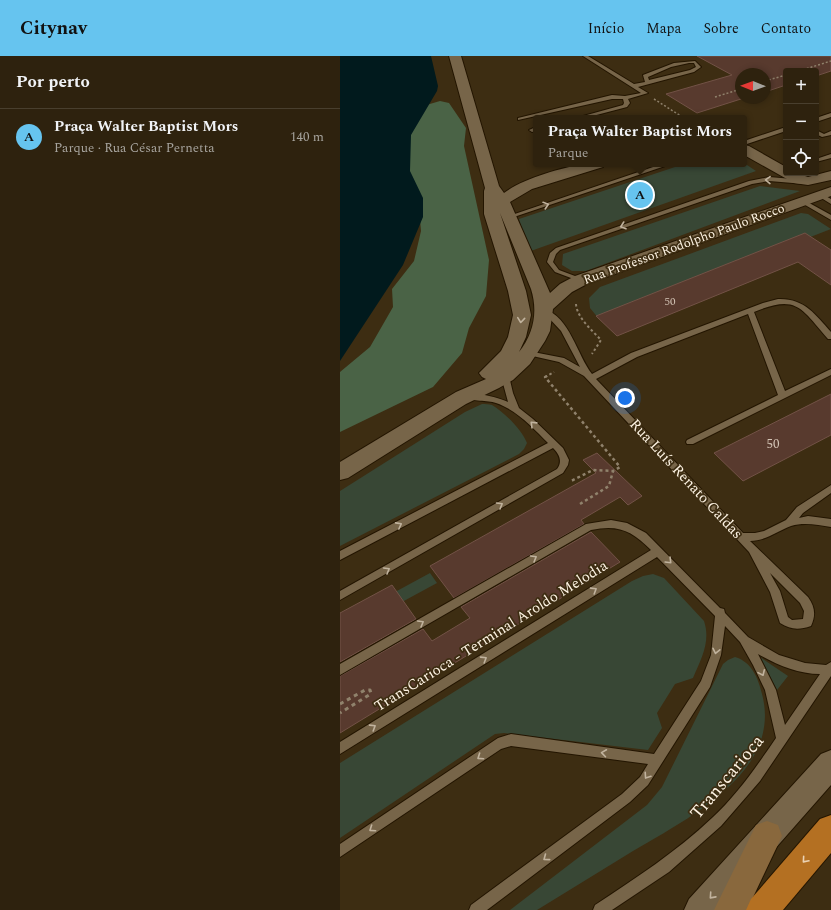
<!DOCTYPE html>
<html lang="pt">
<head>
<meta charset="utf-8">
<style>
  :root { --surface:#2e220e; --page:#3a2f1c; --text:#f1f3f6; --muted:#a7a49e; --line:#493f2e; --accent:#66c4ef }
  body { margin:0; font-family:Spectral,serif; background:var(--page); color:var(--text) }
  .controls { position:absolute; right:12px; top:12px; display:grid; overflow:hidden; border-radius:4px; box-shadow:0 2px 6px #0003 }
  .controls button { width:36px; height:36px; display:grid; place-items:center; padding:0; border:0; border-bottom:1px solid var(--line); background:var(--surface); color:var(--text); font:20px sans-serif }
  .compass { position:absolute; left:395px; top:12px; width:36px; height:36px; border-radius:50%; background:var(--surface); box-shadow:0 2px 6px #0003; rotate:271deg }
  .you { position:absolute; left:285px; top:342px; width:14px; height:14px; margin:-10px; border:3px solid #fff; border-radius:50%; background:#1a73e8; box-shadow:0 0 0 6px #1a73e833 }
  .badge { display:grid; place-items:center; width:26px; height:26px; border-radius:50%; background:var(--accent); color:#111; font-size:13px; font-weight:700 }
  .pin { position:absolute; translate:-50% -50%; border:2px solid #fff; box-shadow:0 1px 4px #0006 }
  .popup { position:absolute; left:193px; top:59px; width:214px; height:52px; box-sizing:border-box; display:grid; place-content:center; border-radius:4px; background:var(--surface); filter:drop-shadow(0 1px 3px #0005); font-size:13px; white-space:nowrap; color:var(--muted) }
  .popup b { font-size:15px; color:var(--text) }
  .popup::after { content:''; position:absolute; left:50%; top:100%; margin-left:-8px; border:8px solid transparent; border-top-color:var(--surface) }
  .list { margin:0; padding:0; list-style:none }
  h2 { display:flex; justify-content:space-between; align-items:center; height:52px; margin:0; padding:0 16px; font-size:17px }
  h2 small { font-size:13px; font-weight:400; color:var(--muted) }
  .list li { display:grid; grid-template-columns:26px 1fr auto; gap:12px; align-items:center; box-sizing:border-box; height:56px; padding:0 16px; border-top:1px solid var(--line) }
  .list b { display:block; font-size:15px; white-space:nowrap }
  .list p { margin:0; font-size:13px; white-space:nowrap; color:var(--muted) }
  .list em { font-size:13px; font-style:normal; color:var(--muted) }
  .icon { flex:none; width:22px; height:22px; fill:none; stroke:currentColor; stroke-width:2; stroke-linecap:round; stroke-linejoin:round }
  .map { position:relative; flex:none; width:491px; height:854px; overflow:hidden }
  header { display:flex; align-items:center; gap:24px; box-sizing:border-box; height:56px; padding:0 20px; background:var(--accent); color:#111 }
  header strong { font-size:19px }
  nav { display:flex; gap:22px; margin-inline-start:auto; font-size:14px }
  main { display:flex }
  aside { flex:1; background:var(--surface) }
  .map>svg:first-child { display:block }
  .green { fill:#384735 }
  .forest { fill:#4a6346 }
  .water { fill:#011a1d }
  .building { fill:#583a2e; stroke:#725246 }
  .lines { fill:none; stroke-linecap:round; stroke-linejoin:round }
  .service-casing { stroke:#231500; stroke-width:2 }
  .tertiary-casing { stroke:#231500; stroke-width:2 }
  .secondary-casing { stroke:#231500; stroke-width:2 }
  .motorway-casing { stroke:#231500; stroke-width:2 }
  .path-far3 { stroke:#90826c; stroke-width:1.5; stroke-dasharray:2 2; stroke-linecap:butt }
  .path-far2 { stroke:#90826c; stroke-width:2; stroke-dasharray:2.5 2.5; stroke-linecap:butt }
  .path-far1 { stroke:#90826c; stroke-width:2.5; stroke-dasharray:3 3; stroke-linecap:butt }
  .path { stroke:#90826c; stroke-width:3; stroke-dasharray:4 4; stroke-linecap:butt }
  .service { fill:#776549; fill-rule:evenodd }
  .tertiary { fill:#776549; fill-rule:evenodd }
  .secondary { fill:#89683d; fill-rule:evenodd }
  .motorway { fill:#b47022; fill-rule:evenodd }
  .oneway { stroke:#c1b39e }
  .oneway2 { stroke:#ebd2b3 }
  .labels { text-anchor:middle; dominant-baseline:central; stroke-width:3.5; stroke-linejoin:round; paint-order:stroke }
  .far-number-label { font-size:11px; fill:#d4c5b6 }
  .far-street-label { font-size:13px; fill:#fdf3e3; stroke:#3d2d12 }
  .number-label { font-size:13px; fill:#d4c5b6 }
  .street-label { font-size:15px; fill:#fdf3e3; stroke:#3d2d12 }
  .near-street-label { font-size:18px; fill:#fdf3e3; stroke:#3d2d12 }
</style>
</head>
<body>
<header>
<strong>Citynav</strong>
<nav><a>Início</a><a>Mapa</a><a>Sobre</a><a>Contato</a></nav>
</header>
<main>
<aside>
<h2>Por perto<small></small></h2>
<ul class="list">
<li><span class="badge">A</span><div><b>Praça Walter Baptist Mors</b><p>Parque · Rua César Pernetta</p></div><em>140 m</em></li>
</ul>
</aside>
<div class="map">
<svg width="491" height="854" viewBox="0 0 491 854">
  <rect width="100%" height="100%" fill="#3d2d12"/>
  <path class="green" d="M404,107l12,8 -228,81 -9,-33 165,-55z
    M420,130l40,5 -214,80h-14l-10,-6 1,-11z
    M461,157l7,1 23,15 -232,90 -9,-11 -1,-10 11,-11z
    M142,348c3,0 7,0 10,1 12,7 30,25 35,38l-3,6 -5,5 -179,92v-55l125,-79z
    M90,517l7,10 -35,19 -7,-10z
    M313,518l11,4 40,43c7,21 -3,38 -11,57l-18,6 -18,29 5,15 -14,22 -144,-17 -9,1 -155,104v-75l292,-182 11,-5z
    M417,599l31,21 -11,14z
    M395,601c17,5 23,21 27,37 21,78 -75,125 -129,157 -32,20 -64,39 -96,59h-27l137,-105 15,-18 61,-123 5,-4z"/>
  <path class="forest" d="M100,45l9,2 17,25 -2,18 25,114 -3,36 -17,32 -7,25 -29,34 -93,45v-60l30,-25 23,-40 -1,-18 22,-28 7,-30 -2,-22 -21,-44 25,-59z"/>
  <path class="water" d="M0,0h91l7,30 -1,5 -26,44 -1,36 13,27v19l-20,48 -63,96z"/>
  <path class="building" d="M357,0h134v15l-15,5v-5h-30v14l-21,7v-18h-24v24h3l-47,15 -31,-19 66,-19z
    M465,177l26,17v35l-33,-23 -181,74 -21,-20z
    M491,338v41l-88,46 -29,-28z
    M257,397l45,43 -14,9 -8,-8 -39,23 3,4 -130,74 -24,-32 166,-93 -13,-13z
    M251,476l29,30 -280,171v-57l83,-47 9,12 38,-23 -9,-11z
    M52,529l24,34 -76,43v-49z"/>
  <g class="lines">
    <g class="service-casing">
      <path id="service" d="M243,0h5l46,28 11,-2 -2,-7 31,-12 21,-2 6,6 -7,5 -56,15 10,6 -20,6 2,4 -3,4 -42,11h-9l47,-13 1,-2 -1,-4h-11l-94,21v-2l94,-23 13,1 16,-3zM349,7h5l2,4 -6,3 -41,10 -1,-3 23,-10z
        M491,57v4l-15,5v-4z
        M196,71v4l-4,1 -3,-2z
        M446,71v4l-42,14v-4z
        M476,74l8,4 7,-3v4l-9,2 -6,-3z
        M491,98v4l-15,4v-3z
        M322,108h9l-160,54 -5,-1z
        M429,121l36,3 3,2 -3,2 -36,-3 -17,3 -192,66 -4,4 -3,8 6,8 24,9v2h-4l-24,-9 -8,-10 3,-9 6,-5 193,-67z
        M478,138h4l9,5v5l-13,-8z
        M462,143l29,16v5l-31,-18v-2z
        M438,243c26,-1 37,15 53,33v7h-3c-27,-31 -31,-45 -74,-27l31,79 46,-22v6l-138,69h-6l-1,-2 1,-2 91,-45 -30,-81 -111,43 -41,22 147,154h12l9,-2 22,-11 11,-13 34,-22v8l-28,20 -4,5 9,-2 23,3v8c-13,-2 -27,-5 -40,-1 -14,5 -25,15 -41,15l58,56c7,10 8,18 3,29 -12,4 -20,4 -31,-3l-10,-31 -21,-40 -165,-176 -25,-14 -31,-7 -4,-2 4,-2 36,7 16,9 -19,-36 -13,-14 -8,-6 4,-2c26,8 33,46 48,65l39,-21 132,-50zM430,517l30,30 4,8 -1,8 -11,1 -4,-3 -8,-26z
        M165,317l4,3 4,17 6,15 14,11 30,29 6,12 -1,5 -5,8 -223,127v-9l217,-122c6,-8 2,-15 -4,-21l-213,112v-9l208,-108c-15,-15 -31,-33 -52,-40 -8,-3 -25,-1 -30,-6 8,-7 33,1 42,5l-7,-26z
        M271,464l16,3 19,10 74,75 4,1 1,4 23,24 31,18 26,8 21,2 5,-3v14l-71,105 -39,45 -52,46 -57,38h-19l2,-5c41,-27 81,-53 117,-87 25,-23 45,-52 64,-80l-11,-48 -12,-25 -13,-23 -15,-16 -4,29 -11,32 -62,98 -18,17 -143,108h-18l2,-5 151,-111 18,-17 8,-13 -137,-18 -10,3 -161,108v-13l158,-106 13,-4 143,20 47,-73 10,-26 4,-39 -58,-59 -317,197v-12l311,-192c-19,-19 -32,-26 -60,-20l-251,145v-11l246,-140zM418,598c19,11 40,20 62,20l-35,51 -9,-35z"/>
    </g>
    <g class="tertiary-casing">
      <path id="tertiary" d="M109,0h12l38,130 5,7c18,-14 57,-25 79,-29 7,-1 15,0 22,0l-2,3 -71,22 -22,13 40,91 10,-9 15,-8 256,-89v9l-244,88 -15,8 -19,17 -3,22 -5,10 -15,23 -17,16 -14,8 -33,16 -118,74 -8,2v-18l116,-70 30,-13 -4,-2 -3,-4 22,-22 7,-14 5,-22 -5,-24 -24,-77v-23l1,-3zM160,157l31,76c7,22 3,44 -12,63l7,-15 5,-22 -5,-24z
        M404,89l5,1 37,21v6h10l12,4 23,-6v9l-23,5 -14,-2 -50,-28z
        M491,694v35l-110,125h-37l5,-11 132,-145z"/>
    </g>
    <g class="secondary-casing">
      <path id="secondary" d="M427,765l11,4 4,11 -35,74h-33l42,-85z"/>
    </g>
    <g class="motorway-casing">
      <path id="motorway" d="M491,759v38l-48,57h-37l5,-11 69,-80z"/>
    </g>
    <path class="path-far3" d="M459,15l32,-10
      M425,25l21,-6
      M375,41l26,-8
      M314,43l30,19"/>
    <path class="path-far2" d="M236,248c1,14 16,26 25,36l-9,14
      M205,321l9,-5"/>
    <path class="path-far1" d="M207,320l-2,1 75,90 -7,4 -20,-1 -22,11
      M240,448l29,-18 4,-15"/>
    <path class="path" d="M0,648l25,-14h5l1,3 -2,2 -29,18"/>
    <use href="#service" class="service"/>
    <use href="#tertiary" class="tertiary"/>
    <use href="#secondary" class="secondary"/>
    <use href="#motorway" class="motorway"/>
  </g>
  <defs><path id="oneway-chevron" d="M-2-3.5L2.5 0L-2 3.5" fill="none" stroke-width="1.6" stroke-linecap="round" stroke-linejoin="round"/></defs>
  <g class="oneway">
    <use href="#oneway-chevron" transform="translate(428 124) rotate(-179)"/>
    <use href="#oneway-chevron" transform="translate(206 149) rotate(-18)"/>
    <use href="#oneway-chevron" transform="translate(283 170) rotate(161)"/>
    <use href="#oneway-chevron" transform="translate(181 264) rotate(96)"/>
    <use href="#oneway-chevron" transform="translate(193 368) rotate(-136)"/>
    <use href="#oneway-chevron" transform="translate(160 449) rotate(-30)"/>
    <use href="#oneway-chevron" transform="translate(59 469) rotate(-28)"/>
    <use href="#oneway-chevron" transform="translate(194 502) rotate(-30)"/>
    <use href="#oneway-chevron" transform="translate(329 505) rotate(45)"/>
    <use href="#oneway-chevron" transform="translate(47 514) rotate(-30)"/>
    <use href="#oneway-chevron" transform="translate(254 534) rotate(-32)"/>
    <use href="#oneway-chevron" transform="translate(81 567) rotate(-30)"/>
    <use href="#oneway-chevron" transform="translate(376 595) rotate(102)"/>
    <use href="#oneway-chevron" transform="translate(144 603) rotate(-32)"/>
    <use href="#oneway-chevron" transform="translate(422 617) rotate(66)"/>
    <use href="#oneway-chevron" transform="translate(33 671) rotate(-32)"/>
    <use href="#oneway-chevron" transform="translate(264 697) rotate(-172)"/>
    <use href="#oneway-chevron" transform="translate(140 701) rotate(146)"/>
    <use href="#oneway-chevron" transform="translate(307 720) rotate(124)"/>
    <use href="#oneway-chevron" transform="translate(32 773) rotate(146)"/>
    <use href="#oneway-chevron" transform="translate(206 802) rotate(143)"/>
    <use href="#oneway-chevron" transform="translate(372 840) rotate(132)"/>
  </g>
  <use class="oneway2" href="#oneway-chevron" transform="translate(465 804) rotate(131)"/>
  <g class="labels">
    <g class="far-number-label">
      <text x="330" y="245">50</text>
    </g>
    <g class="far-street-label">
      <text transform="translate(344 188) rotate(-20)">Rua Professor Rodolpho Paulo Rocco</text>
    </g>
    <g class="number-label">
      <text x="433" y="388">50</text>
    </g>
    <g class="street-label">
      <text transform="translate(346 423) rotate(47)">Rua Luís Renato Caldas</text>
      <text transform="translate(151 580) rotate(-32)">TransCarioca - Terminal Aroldo Melodia</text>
    </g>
    <g class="near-street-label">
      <text transform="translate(387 721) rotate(-50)">Transcarioca</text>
    </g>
  </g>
</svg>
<div class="controls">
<button>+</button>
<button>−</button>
<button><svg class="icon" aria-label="locate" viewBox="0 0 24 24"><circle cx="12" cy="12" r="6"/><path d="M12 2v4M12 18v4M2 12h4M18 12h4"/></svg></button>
</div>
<svg class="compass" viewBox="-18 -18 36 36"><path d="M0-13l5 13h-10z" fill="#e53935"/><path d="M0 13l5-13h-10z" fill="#a7a49e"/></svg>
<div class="you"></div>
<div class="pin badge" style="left:300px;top:139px">A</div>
<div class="popup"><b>Praça Walter Baptist Mors</b>Parque</div>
</div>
</main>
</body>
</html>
